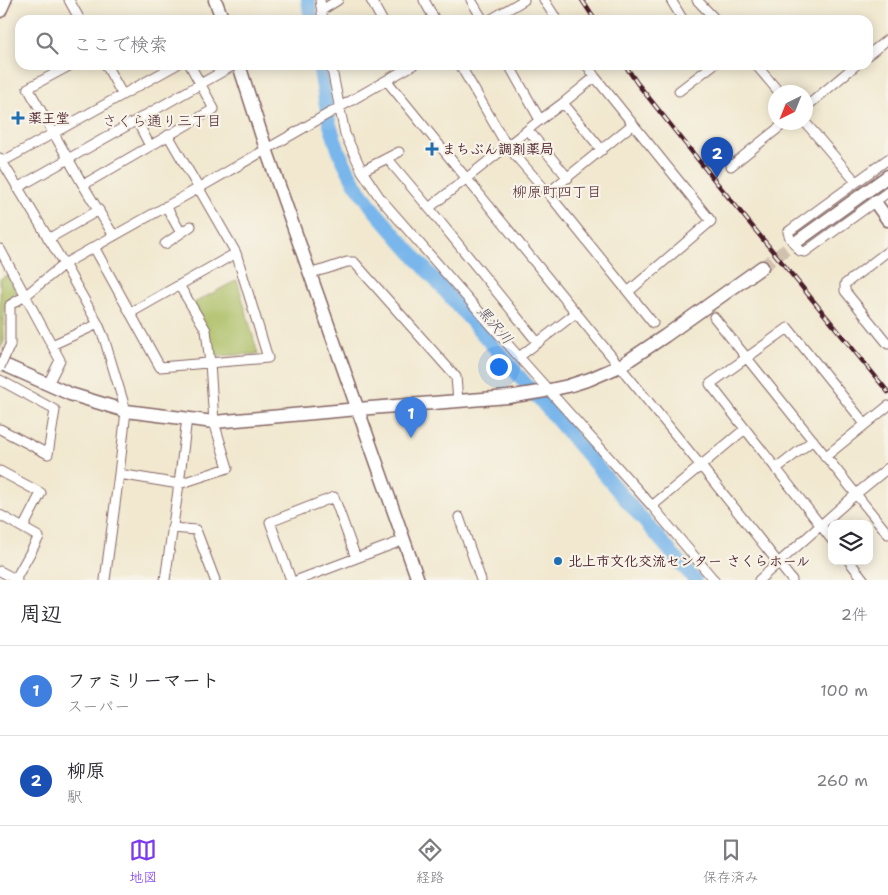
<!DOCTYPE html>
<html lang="ja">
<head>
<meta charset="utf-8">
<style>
  :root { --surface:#fff; --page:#f2f2f3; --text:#2b2b33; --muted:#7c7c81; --line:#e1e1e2; --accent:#7c3aed }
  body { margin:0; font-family:"Shantell Sans","Klee One",sans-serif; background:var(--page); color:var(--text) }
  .controls { position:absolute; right:15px; bottom:15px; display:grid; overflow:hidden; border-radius:10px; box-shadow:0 2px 12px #0003 }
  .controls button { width:45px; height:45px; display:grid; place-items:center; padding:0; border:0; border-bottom:1px solid var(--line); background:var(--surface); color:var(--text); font:25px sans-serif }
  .compass { position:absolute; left:768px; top:85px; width:45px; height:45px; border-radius:50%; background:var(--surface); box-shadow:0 2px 12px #0003; rotate:223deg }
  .you { position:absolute; left:498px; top:366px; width:18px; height:18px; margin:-12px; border:4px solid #fff; border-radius:50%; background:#1a73e8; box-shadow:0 0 0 8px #1a73e833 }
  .badge { display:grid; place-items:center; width:32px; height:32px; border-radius:50%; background:var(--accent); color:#fff; font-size:16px; font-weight:700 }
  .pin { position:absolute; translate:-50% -41px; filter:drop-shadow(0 1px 2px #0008) }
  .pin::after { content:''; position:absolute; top:26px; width:18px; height:15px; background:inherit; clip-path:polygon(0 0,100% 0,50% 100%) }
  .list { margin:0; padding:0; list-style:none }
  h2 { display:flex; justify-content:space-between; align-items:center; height:65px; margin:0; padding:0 20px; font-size:21px }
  h2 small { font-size:16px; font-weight:400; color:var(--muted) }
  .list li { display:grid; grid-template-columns:32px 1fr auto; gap:15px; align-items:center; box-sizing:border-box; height:90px; padding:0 20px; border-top:1px solid var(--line) }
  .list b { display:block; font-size:19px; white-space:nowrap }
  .list p { margin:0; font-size:16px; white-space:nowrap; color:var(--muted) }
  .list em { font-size:16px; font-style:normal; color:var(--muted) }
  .icon { flex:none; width:28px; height:28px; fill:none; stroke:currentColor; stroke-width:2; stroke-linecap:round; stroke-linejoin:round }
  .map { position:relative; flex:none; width:888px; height:580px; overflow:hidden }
  .search { position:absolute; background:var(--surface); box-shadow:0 2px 12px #0003; left:15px; right:15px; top:15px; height:55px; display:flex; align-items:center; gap:12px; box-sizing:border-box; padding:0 18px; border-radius:15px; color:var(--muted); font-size:19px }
  .sheet { height:245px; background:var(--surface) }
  nav { display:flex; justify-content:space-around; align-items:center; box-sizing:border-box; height:70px; border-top:1px solid var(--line); background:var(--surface); font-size:14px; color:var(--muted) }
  nav a { display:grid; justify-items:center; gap:2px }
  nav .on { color:var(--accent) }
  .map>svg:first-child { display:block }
  .green { fill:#a9bc60; stroke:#7a6e46 }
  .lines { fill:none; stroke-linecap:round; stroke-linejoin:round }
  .river { stroke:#78b6eb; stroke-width:14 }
  .secondary-tunnel { stroke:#d0c0ae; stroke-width:12; stroke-dasharray:12 6; stroke-linecap:butt }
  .street-casing { stroke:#846564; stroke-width:11 }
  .secondary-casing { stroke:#846564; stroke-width:15 }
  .street { stroke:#fff; stroke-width:9 }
  .secondary { stroke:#fff; stroke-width:12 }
  .rail-casing { stroke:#4a1f2b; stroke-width:4.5 }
  .rail { stroke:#f7f3e8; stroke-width:2.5; stroke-dasharray:8; stroke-linecap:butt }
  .street-bridge-casing { stroke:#846564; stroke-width:11; stroke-linecap:butt }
  .street-bridge { stroke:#fff; stroke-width:9 }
  .poi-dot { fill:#1f6fb2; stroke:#f7f3e8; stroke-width:2 }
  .labels { text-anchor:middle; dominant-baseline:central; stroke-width:4.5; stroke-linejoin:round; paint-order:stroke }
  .poi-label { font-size:14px; font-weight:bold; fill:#4a1f2b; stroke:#f7f3e8; text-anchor:start }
  .neighbourhood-label { font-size:15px; fill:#4a1f2b; stroke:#f7f3e8 }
  .water-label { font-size:15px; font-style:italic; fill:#584c65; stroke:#f7f3e8 }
</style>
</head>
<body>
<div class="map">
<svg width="888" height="580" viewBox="0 0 888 580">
  <rect width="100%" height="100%" fill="#f7f3e8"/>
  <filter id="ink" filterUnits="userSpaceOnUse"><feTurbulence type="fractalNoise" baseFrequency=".02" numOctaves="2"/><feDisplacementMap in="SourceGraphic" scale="10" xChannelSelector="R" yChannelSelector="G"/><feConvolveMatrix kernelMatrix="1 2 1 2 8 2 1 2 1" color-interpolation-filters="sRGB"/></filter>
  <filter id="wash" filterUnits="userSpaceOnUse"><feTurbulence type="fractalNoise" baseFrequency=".0096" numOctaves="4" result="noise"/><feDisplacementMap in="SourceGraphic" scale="20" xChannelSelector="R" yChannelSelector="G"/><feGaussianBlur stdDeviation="1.12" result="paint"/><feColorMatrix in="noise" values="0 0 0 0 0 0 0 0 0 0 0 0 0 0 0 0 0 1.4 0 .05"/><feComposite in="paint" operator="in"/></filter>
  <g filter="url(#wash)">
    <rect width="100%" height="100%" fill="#f1e8cf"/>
    <path class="green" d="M7,275l10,16 -12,12 -1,39 -4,7v-70z
      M237,280l21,74 -46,2 -18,-53z"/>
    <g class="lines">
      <path class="river" d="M308,0l3,20
        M319,65l10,57 10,30 14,28 21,30 139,159 182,211"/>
    </g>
  </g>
  <g filter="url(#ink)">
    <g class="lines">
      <path class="secondary-tunnel" d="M762,267l37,-27"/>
      <g class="street-casing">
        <path id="street" d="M69,0l11,20
          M320,0l3,20
          M371,0l11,20
          M424,0l11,20
          M471,0l12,20
          M544,0l13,20
          M671,0l12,20
          M697,0l19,20
          M322,10l16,-10
          M490,20l34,-20
          M868,55l20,-16
          M71,65l-43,23 55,97 31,51
          M106,65l16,29
          M331,65l14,69 17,37 18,27 139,159 133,149 62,74
          M460,65l47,81 41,47 105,130
          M509,65l31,55
          M587,65l8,12 116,144 -83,71
          M756,65l23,27
          M387,81l314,385 91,114
          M679,91l34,-26
          M563,103l39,47
          M806,107l50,-42
          M137,121l13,25
          M805,122l51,60
          M528,130l40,48
          M0,158l64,106 34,60 6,14 22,73 -7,63 -14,106
          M387,158l42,50 109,135
          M888,159l-96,70 -4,3 2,6 10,13 5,1 83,-60
          M0,163l176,-98
          M731,166l55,-44
          M362,171l37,-19
          M83,185l131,-76 -24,-44
          M17,188l217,-123
          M548,193l85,-69
          M429,208l111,-88 23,-17 32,-26
          M181,233l10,-7
          M48,239l51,-29
          M165,244l16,-11 -15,-27
          M94,247l66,120 108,-9 -32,-105 -68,-118
          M0,249l60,111 -12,24
          M888,251l-43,33v7l43,53
          M311,273l15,-4 21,-7h7l102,115 2,24
          M130,313l106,-60
          M714,317l174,217
          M10,345v-40l15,-9 39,-32 135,-76 214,-123
          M52,345l46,-21
          M519,357l57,-44
          M0,380l55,30 -7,44 -48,-25
          M825,457l63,-51
          M776,469l37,-29
          M0,471l41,22 -18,35
          M119,474l60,10 49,-16 -14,-46 -4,-59 -4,-33 -27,-45
          M652,506l93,-77
          M0,515l39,22 -24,43
          M459,517l22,63
          M172,528l24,2 19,50
          M832,540l-122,-156 78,-56 77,96
          M849,561l15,19
          M0,571l17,9
          M165,580l14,-96 8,-66
          M291,580l-21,-58 64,-25 22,61
          M298,580l106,-40
          M759,580l97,-86 32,-26"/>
      </g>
      <g class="secondary-casing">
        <path id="secondary" d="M215,0l8,20
          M0,11l5,-11
          M239,65l27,84 152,431
          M875,202l13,18
          M799,240l89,-64
          M0,363l70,31 56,17 88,11 144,-13 150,-12 37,-6 23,-5 22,-7 30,-13 45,-30 97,-69"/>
      </g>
      <use href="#street" class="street"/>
      <use href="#secondary" class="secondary"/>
      <g class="rail-casing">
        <path id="rail" d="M582,0l13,20
          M625,65l12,18 79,99 172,210"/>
      </g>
      <use href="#rail" class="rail"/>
      <g class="street-bridge-casing">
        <path id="street-bridge" d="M0,367l10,-22"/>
      </g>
      <use href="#street-bridge" class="street-bridge"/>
    </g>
  </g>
  <g class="poi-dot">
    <path d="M15.5 110.5h5v5h5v5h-5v5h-5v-5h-5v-5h5z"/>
    <path d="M429.5 141.5h5v5h5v5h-5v5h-5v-5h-5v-5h5z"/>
    <circle cx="558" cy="561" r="5"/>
  </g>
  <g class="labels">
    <g class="poi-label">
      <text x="28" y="118">薬王堂</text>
      <text x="442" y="149">まちぶん調剤薬局</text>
      <text x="568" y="561">北上市文化交流センター さくらホール</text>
    </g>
    <g class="neighbourhood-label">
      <text x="162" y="121">さくら通り三丁目</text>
      <text x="557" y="192">柳原町四丁目</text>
    </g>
    <g class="water-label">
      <text transform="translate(495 325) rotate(49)">黒沢川</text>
    </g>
  </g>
</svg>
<div class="controls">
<button><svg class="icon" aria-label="layers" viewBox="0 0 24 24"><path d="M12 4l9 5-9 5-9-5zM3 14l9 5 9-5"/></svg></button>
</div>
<svg class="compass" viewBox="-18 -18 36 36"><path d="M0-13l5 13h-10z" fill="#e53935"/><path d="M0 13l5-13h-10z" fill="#7c7c81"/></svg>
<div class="you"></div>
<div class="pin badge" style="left:411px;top:438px;background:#3f7fe0">1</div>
<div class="pin badge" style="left:717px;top:178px;background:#1a4fb4">2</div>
<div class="search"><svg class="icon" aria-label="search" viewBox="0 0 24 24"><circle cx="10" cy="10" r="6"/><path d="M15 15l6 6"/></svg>ここで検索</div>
</div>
<section class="sheet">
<h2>周辺<small>2件</small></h2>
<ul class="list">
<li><span class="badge" style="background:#3f7fe0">1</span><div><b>ファミリーマート</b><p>スーパー</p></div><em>100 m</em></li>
<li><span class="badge" style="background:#1a4fb4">2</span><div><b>柳原</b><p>駅</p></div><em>260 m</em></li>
</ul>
</section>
<nav>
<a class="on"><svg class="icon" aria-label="map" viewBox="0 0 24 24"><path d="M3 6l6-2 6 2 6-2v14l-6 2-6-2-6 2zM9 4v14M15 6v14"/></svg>地図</a>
<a><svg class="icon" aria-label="directions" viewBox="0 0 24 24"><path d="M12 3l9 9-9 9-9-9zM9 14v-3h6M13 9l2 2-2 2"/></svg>経路</a>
<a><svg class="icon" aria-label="saved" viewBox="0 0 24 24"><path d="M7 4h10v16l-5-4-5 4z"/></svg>保存済み</a>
</nav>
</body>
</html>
